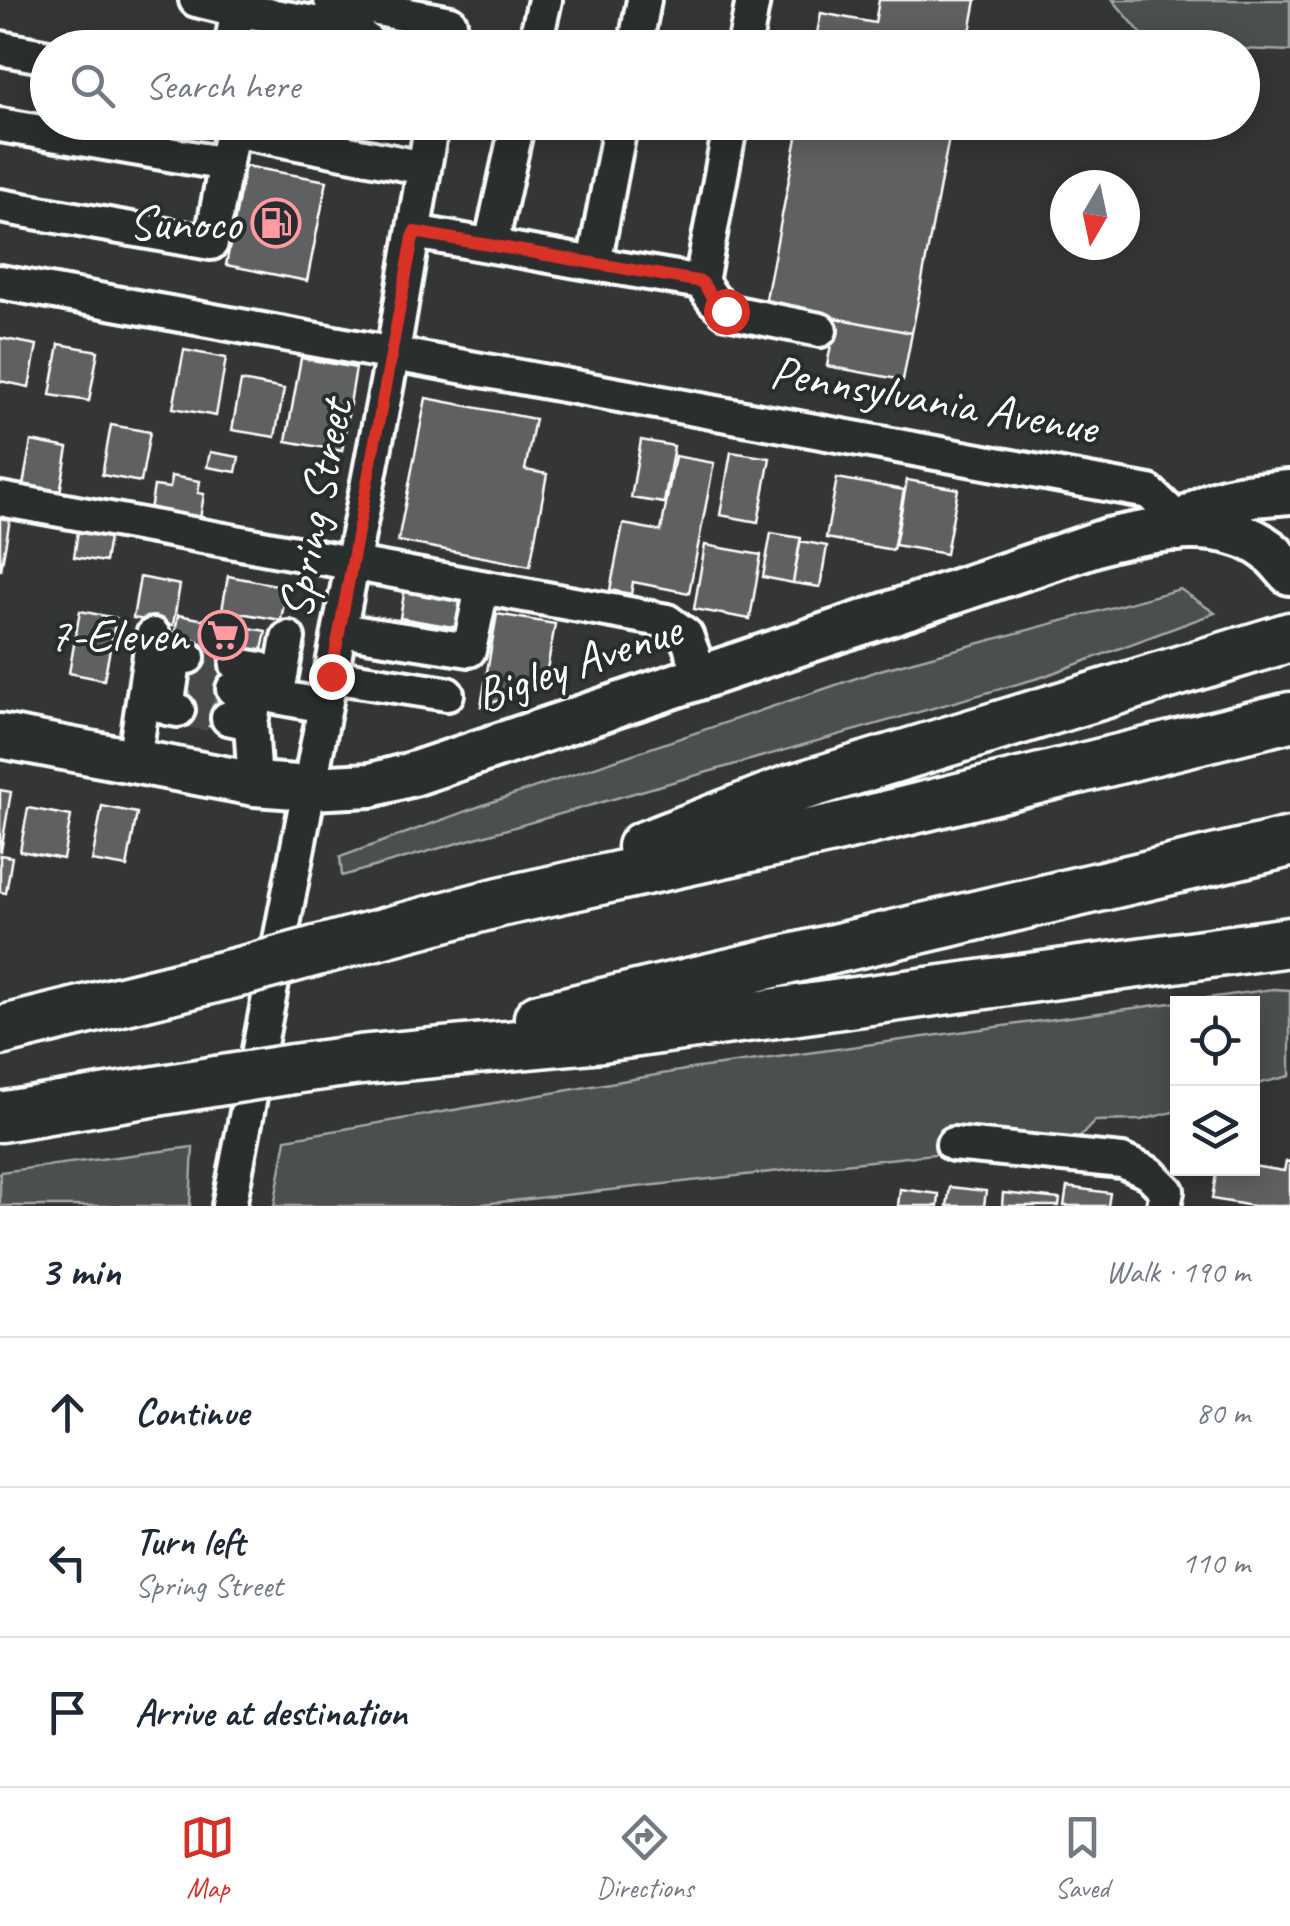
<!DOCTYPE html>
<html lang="en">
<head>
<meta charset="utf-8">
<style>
  :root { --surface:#fff; --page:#f6f6f7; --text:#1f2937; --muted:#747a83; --line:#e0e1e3; --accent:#d93025 }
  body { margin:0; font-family:Caveat,sans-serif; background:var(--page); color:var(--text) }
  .controls { position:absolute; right:30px; bottom:30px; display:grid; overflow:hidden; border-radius:0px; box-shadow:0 5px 25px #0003 }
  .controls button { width:90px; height:90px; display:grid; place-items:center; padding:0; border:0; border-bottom:2px solid var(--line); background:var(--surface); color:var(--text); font:50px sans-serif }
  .compass { position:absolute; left:1050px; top:170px; width:90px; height:90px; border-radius:50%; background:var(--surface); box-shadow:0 5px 25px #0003; rotate:189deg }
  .stop { position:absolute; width:30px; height:30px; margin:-22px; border:8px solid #d93025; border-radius:50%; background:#fff }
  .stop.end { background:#d93025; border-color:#fff; box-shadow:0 2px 10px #0008 }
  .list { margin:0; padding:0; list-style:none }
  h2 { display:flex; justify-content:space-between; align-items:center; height:130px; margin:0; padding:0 40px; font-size:42px }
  h2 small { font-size:32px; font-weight:400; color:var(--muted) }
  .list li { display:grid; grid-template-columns:65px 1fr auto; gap:30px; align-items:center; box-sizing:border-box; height:150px; padding:0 40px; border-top:2px solid var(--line) }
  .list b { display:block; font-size:38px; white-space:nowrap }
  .list p { margin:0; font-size:32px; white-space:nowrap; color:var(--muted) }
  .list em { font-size:32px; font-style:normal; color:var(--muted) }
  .icon { flex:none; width:55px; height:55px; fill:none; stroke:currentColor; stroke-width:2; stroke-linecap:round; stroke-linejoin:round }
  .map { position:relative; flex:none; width:1290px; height:1206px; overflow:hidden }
  .search { position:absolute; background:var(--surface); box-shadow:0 5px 25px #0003; left:30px; right:30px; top:30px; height:110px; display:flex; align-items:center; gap:25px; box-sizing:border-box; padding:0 35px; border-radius:55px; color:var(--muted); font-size:38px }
  .sheet { height:580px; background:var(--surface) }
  nav { display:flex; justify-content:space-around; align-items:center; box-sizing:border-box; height:140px; border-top:2px solid var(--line); background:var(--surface); font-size:28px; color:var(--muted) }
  nav a { display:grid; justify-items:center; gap:5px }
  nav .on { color:var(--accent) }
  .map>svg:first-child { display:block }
  .green { fill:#4c4f50; stroke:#a6a7a8; stroke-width:2.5 }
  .building { fill:#5f6162; stroke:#fff; stroke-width:2.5 }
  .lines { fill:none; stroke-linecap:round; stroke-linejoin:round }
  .minor-tunnel { stroke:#47494a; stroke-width:32; stroke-dasharray:32 16; stroke-linecap:butt }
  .minor-casing { stroke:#fff; stroke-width:40 }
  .major-casing { stroke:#fff; stroke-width:50 }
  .highway-casing { stroke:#fff; stroke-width:55 }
  .minor { stroke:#2a2d2e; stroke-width:32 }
  .major { stroke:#2a2d2e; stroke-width:42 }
  .highway { stroke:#2a2d2e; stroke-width:48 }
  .highway-bridge-casing { stroke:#fff; stroke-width:55; stroke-linecap:butt }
  .highway-bridge { stroke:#2a2d2e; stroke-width:48 }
  .route { stroke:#d93025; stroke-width:12 }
  .labels { text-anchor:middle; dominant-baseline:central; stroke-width:8; stroke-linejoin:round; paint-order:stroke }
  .poi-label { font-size:48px; fill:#fff; stroke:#2a2d2e; text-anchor:end }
  .street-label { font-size:48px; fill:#fff; stroke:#2a2d2e }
</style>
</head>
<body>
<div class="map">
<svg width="1290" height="1206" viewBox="0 0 1290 1206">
  <rect width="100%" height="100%" fill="#333536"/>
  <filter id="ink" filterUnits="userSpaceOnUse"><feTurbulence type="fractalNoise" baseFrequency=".01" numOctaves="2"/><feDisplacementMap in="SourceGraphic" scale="20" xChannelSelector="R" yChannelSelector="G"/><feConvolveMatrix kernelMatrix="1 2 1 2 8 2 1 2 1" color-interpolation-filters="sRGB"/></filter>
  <g filter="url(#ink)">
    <path class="green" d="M1113,0h177v51l-139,-6z
      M1180,589l35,24 -173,64 -700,199 -2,-19 146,-53 394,-134z
      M1273,989l17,1v86l-37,9 -1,-81h-74l-1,107 -36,9 -46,1 -16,17 -614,68h-191l12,-67 405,-70z
      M193,1147l-3,59h-190v-34z"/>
    <path class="building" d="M879,0h97l-9,48h-153l7,-35 54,10z
      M800,122h152l-40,211 -147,-29z
      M245,166l82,15 -20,100 -81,-16z
      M836,318l76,15 -9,47 -76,-14z
      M0,338l37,7 -8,42 -29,-6z
      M59,344l39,7 -9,50 -39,-6z
      M184,350l42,8 -10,58 -43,-8z
      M301,358l55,10 -14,83 -56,-10z
      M241,381l43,8 -9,48 -43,-7z
      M426,398l109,21 -10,51 22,4 -17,92 -132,-25z
      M111,425l39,7 -9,50 -39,-7z
      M641,440l33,6 -10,57 -33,-5z
      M31,441l37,7 -9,50 -37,-7z
      M210,452l29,5 -3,15 -29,-5z
      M731,452l39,6 -12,64 -38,-7z
      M675,456l39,7 -25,130 -56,-11 -2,12 -21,-4 13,-66 38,7z
      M171,476l29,5 -2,12 6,1 -4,25 -50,-9 4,-24 16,2z
      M837,478l67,12 -11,60 -67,-12z
      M907,480l51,9 -12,65 -51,-9z
      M0,517l10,2 -9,51h-1z
      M79,525l31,6 -5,31 -31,-5z
      M771,533l30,5 -8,45 -30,-6z
      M800,541l27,5 -7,41 -27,-4z
      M705,545l56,10 -11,64 -56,-10z
      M228,576l59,11 -6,33 -59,-10z
      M140,577l40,8 -7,40 -40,-7z
      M406,582l66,12 -7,35 -65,-11z
      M80,611l36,7 -12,62 -35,-7z
      M497,614l58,10 -11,63 -63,19z
      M178,615l88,16 -6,29 -22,-2 -65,-13z
      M190,649l48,9 -11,71 -51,-8z
      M0,790l11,2 -10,59h-1z
      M102,806l35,7 -10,54 -35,-6z
      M28,808l43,8 -8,43 -43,-8z
      M0,855l12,2 -6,36 -6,-1z
      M1286,1161l4,1v44h-37l-41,-7 5,-31h35v-2l32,5z
      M950,1187l36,4 -2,15h-37z
      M1067,1187l43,6 -2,13h-44z
      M900,1189l39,5 -1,12h-40z
      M1003,1193l57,6 -1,7h-57z"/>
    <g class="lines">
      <path class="minor-tunnel" d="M188,657l49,8
        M184,681l49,8
        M178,710l50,8"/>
      <g class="minor-casing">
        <path id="minor" d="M196,0l33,8 7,12 -5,28
          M331,0l119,23
          M229,8l119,21 18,11 2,8
          M0,48l48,9
          M534,48l11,-48
          M635,48l9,-48
          M744,48l9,-48
          M228,122l4,8 192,38
          M621,122l-27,142 107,18
          M731,122l-30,160 12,17 13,12 94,19
          M0,125l226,39
          M0,206l211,37 21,-113
          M414,232l180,32
          M491,245l27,-123
          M0,282l1149,210 26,25 3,12
          M0,499l667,122 19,14 15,40
          M340,630l129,20 13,-62
          M331,676l116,18
          M233,689l92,17
          M277,697l11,-59
          M178,710l-11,-2 8,-53 13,2
          M228,718l23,5 9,-54 -23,-4
          M251,723l4,61
          M134,761l19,-126
          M953,1144l169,17 27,12 18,18 -3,15
          M229,1206l164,-854 39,-230"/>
      </g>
      <g class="major-casing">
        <path id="major" d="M1178,529c31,-35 68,-33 112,-37
          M0,736l255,48 55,4 61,-3 42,-11 695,-234c50,-11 116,-24 160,10 8,6 15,15 22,23"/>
      </g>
      <g class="highway-casing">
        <path id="highway" d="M642,847l150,-58 498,-152
          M316,951l184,-49 332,-73 458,-112
          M539,1018l751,-176
          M0,1031l243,-60
          M293,1069l67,-9 242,-23 688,-95
          M0,1117l217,-36"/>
      </g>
      <use href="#minor" class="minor"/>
      <use href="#major" class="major"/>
      <use href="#highway" class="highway"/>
      <g class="highway-bridge-casing">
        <path id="highway-bridge" d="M243,971l73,-20
          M217,1081l76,-12"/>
      </g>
      <use href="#highway-bridge" class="highway-bridge"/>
    </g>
  </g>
  <g class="lines" filter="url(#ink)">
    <path class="route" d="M331,676l83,-444 288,50 11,17 13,12"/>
  </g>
  <defs>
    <g id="fuel-ring" transform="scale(2.5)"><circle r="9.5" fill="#2a2d2e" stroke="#ff9aa2" stroke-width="1.5"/><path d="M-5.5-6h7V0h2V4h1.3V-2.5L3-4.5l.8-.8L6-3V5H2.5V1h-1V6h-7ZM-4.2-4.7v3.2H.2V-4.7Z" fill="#ff9aa2"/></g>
    <g id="supermarket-ring" transform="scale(2.5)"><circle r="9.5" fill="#2a2d2e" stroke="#ff9aa2" stroke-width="1.5"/><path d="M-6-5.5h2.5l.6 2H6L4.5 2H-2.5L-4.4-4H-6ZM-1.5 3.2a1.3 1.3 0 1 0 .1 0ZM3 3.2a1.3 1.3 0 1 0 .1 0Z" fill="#ff9aa2"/></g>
  </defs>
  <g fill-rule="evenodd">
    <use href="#fuel-ring" x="276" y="223"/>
    <use href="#supermarket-ring" x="223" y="635"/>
  </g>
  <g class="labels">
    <g class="poi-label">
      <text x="241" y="223">Sunoco</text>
      <text x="188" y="635">7-Eleven</text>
    </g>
    <g class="street-label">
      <text transform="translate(934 399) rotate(10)">Pennsylvania Avenue</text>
      <text transform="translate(315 509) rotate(-79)">Spring Street</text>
      <text transform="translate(578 662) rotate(-19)">Bigley Avenue</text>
    </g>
  </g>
</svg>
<div class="controls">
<button><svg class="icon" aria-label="locate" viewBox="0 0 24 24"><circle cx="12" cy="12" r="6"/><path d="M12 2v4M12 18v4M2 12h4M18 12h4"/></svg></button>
<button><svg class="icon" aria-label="layers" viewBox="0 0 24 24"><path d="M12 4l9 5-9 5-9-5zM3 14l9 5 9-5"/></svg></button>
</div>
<svg class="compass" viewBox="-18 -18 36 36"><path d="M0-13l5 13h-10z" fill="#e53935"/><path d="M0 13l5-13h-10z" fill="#747a83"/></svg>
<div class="stop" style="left:726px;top:311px"></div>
<div class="stop end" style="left:331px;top:676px"></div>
<div class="search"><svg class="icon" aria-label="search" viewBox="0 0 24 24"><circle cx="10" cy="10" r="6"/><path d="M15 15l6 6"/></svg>Search here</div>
</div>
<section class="sheet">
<h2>3 min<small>Walk · 190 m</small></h2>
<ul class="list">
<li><svg class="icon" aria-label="ahead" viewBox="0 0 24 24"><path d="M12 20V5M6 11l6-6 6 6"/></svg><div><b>Continue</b></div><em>80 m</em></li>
<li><svg class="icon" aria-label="left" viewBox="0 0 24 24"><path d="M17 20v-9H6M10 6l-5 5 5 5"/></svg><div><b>Turn left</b><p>Spring Street</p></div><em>110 m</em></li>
<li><svg class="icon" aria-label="arrive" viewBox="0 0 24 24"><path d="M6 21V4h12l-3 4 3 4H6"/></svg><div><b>Arrive at destination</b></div></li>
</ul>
</section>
<nav>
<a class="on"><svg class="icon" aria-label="map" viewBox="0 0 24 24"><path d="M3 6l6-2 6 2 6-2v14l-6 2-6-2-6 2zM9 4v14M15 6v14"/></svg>Map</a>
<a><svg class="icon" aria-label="directions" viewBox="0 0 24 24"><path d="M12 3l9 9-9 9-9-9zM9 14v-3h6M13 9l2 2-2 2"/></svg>Directions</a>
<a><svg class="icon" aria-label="saved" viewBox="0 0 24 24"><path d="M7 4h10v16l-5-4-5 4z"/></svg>Saved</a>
</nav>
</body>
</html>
